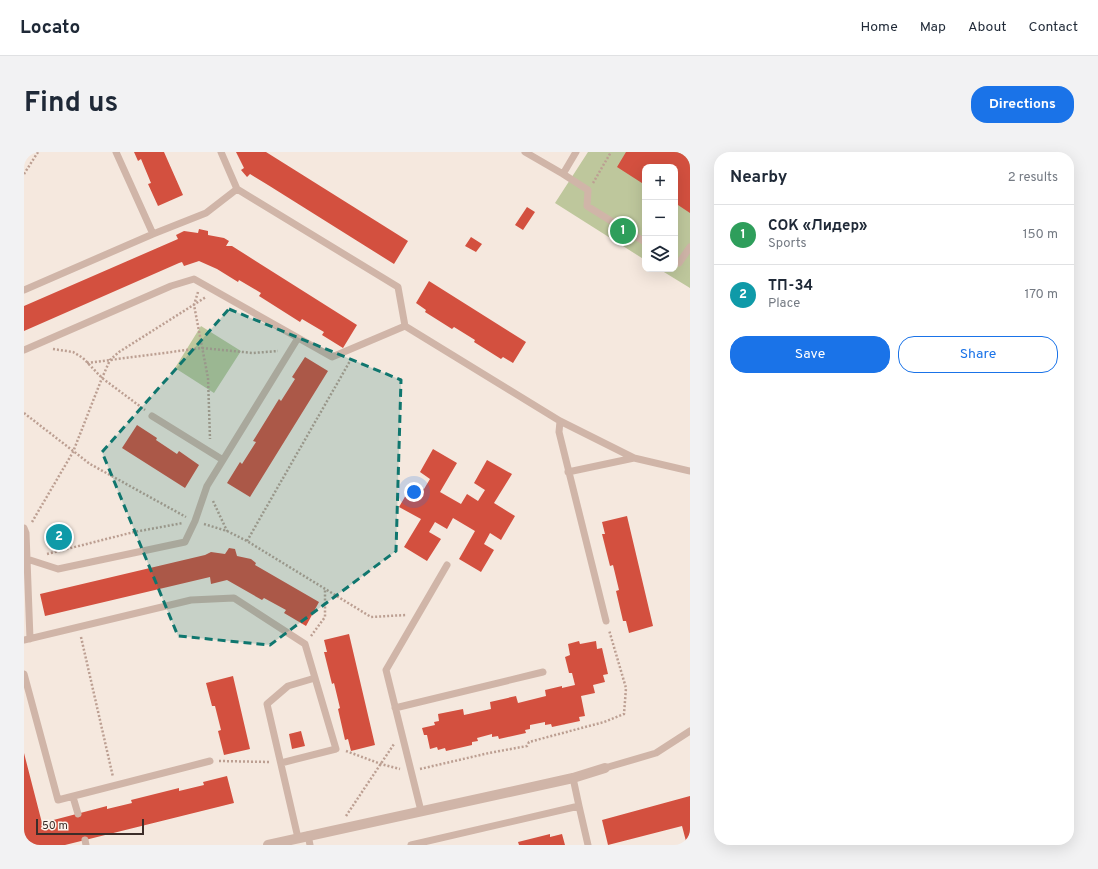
<!DOCTYPE html>
<html lang="en">
<head>
<meta charset="utf-8">
<style>
  :root { --surface:#fff; --page:#f2f2f3; --text:#1f2937; --muted:#747a83; --line:#e0e1e3; --accent:#1a73e8 }
  body { margin:0; font-family:Overpass,sans-serif; background:var(--page); color:var(--text) }
  .controls { position:absolute; right:12px; top:12px; display:grid; overflow:hidden; border-radius:8px; box-shadow:0 4px 16px #0002 }
  .controls button { width:36px; height:36px; display:grid; place-items:center; padding:0; border:0; border-bottom:1px solid var(--line); background:var(--surface); color:var(--text); font:20px sans-serif }
  .scale { position:absolute; left:12px; bottom:10px; width:108px; box-sizing:border-box; padding-left:4px; border:2px solid #3c2d29; border-top:0; font-size:11px; line-height:14px; white-space:nowrap; color:#3c2d29; -webkit-text-stroke:3px #fcf3ec; paint-order:stroke }
  .you { position:absolute; left:390px; top:340px; width:14px; height:14px; margin:-10px; border:3px solid #fff; border-radius:50%; background:#1a73e8; box-shadow:0 0 0 6px #1a73e833 }
  .badge { display:grid; place-items:center; width:26px; height:26px; border-radius:50%; background:var(--accent); color:#fff; font-size:13px; font-weight:700 }
  .pin { position:absolute; translate:-50% -50%; border:2px solid #fff; box-shadow:0 1px 4px #0006 }
  .list { margin:0; padding:0; list-style:none }
  h2 { display:flex; justify-content:space-between; align-items:center; height:52px; margin:0; padding:0 16px; font-size:17px }
  h2 small { font-size:13px; font-weight:400; color:var(--muted) }
  .list li { display:grid; grid-template-columns:26px 1fr auto; gap:12px; align-items:center; box-sizing:border-box; height:60px; padding:0 16px; border-top:1px solid var(--line) }
  .list b { display:block; font-size:15px; white-space:nowrap }
  .list p { margin:0; font-size:13px; white-space:nowrap; color:var(--muted) }
  .list em { font-size:13px; font-style:normal; color:var(--muted) }
  .actions { display:flex; gap:8px; padding:12px 16px }
  .actions a { flex:1; padding:9px 0; border:1px solid var(--accent); border-radius:16px; text-align:center; font-size:14px; color:var(--accent) }
  .actions .main { background:var(--accent); color:#fff }
  .icon { flex:none; width:22px; height:22px; fill:none; stroke:currentColor; stroke-width:2; stroke-linecap:round; stroke-linejoin:round }
  .map { position:relative; flex:none; width:666px; height:693px; overflow:hidden; border-radius:16px }
  header { display:flex; align-items:center; gap:24px; box-sizing:border-box; height:56px; padding:0 20px; background:var(--surface); border-bottom:1px solid var(--line) }
  header strong { font-size:19px }
  nav { display:flex; gap:22px; margin-inline-start:auto; font-size:14px }
  .intro { display:flex; align-items:center; justify-content:space-between; box-sizing:border-box; height:96px; padding:0 24px }
  h1 { margin:0; font-size:28px }
  .button { padding:10px 18px; border-radius:16px; background:var(--accent); color:#fff; font-size:14px; font-weight:700 }
  main { display:flex; gap:24px; padding:0 24px }
  aside { flex:1; background:var(--surface); border-radius:16px; box-shadow:0 4px 16px #0002 }
  .map>svg:first-child { display:block }
  .green { fill:#bec79c }
  .building { fill:#d3503f }
  .lines { fill:none; stroke-linecap:round; stroke-linejoin:round }
  .path { stroke:#bc9f92; stroke-width:2.5; stroke-dasharray:2 2; stroke-linecap:butt }
  .lane { stroke:#d0b5a8; stroke-width:7 }
  .street { stroke:#d0b5a8; stroke-width:10 }
  .marked { fill:#0f766e; fill-opacity:0.2; stroke:#0f766e; stroke-width:3; stroke-dasharray:8 5; stroke-linejoin:round }
</style>
</head>
<body>
<header>
<strong>Locato</strong>
<nav><a>Home</a><a>Map</a><a>About</a><a>Contact</a></nav>
</header>
<div class="intro"><h1>Find us</h1><a class="button">Directions</a></div>
<main>
<div class="map">
<svg width="666" height="693" viewBox="0 0 666 693">
  <rect width="100%" height="100%" fill="#f5e8de"/>
  <path class="green" d="M564,0h102v136l-31,-19h16v-102h-30v93l-90,-57z
    M177,174l40,25 -27,42 -39,-25z"/>
  <path class="building" d="M110,0h30l19,43 -25,11 -10,-22 3,-1 -10,-24 -3,2z
    M212,0h30l142,89 -14,23 -126,-79 -18,-11 -3,3 -6,-7 3,-2z
    M602,0h64v61l-15,-10v-36h-30v18l-28,-18z
    M503,55l8,5 -12,18 -8,-5z
    M175,77l9,2v4l16,3 5,3 -3,5h6l125,79 -14,23 -21,-13 2,-3 -22,-13 -2,3 -41,-26 2,-3 -22,-13 -1,2 -21,-13 -18,-8 -15,5 -2,-4 -3,1 -155,68v-25l154,-67 -2,-4 8,-4 14,2z
    M447,85l11,7 -6,8 -11,-6z
    M405,129l97,61 -13,21 -10,-6 -2,2 -27,-17 1,-2 -21,-13 -2,2 -27,-17 1,-2 -10,-7z
    M281,205l23,14 -78,126 -23,-14 13,-21 2,2 14,-22 -3,-1 26,-42 2,2 14,-22 -3,-2z
    M113,273l20,13 -1,2 21,14 2,-3 20,14 -14,23 -63,-40z
    M409,297l24,14 -17,29 21,12 6,-10 11,7 7,-11 -11,-7 13,-23 25,14 -18,29 21,13 -14,24 -11,-7 -6,11 10,6 -13,22 -22,-13 16,-28 -22,-13 -6,11 -12,-7 -6,10 12,7 -14,22 -23,-14 17,-28 -22,-12 14,-24 11,6 6,-10 -10,-7z
    M603,364l26,110 -24,7 -3,-12h-3l-7,-30 3,-1 -6,-25 -3,1 -8,-32h3l-3,-12z
    M41,376l3,16 -14,3 -4,-16z
    M205,396l6,1 2,7 14,3 5,4 -1,2 64,37 -13,24 -22,-13 2,-3 -22,-12 -2,2 -35,-20 -16,4 -1,-7 -165,39 -5,-22 165,-39 6,-3 14,2z
    M325,482l26,111 -24,6 -3,-12 -3,1 -7,-31 2,-1 -6,-25 -2,1 -8,-32h3l-3,-12z
    M555,489l1,3 16,-3 1,8 5,-1 6,26 -5,1 2,7 -12,3 2,8 -14,3 4,20 -6,1 1,4 -28,6 -1,-3 -6,1v-3l-15,3v4l-5,1 1,3 -27,6 -1,-3 -6,1v-3l-15,4 1,3 -6,1v3l-26,6 -1,-3 -7,2 -1,-3 -7,2 -3,-14h-3l-2,-7 13,-3 -1,-3 5,-1 -1,-7 25,-5 1,6 27,-6 -1,-7 26,-6 2,7 28,-7 -1,-6 17,-4v2l13,-3 -3,-12h-3l-4,-16 5,-2 -2,-11z
    M209,524l17,73 -26,6 -6,-24 3,-1 -6,-24h-3l-6,-23z
    M277,579l4,15 -13,3 -3,-15z
    M0,601l18,70 65,-17v3l25,-6 -1,-3 48,-12v3l25,-6 -1,-3 24,-6 7,27 -169,42h-41z
    M666,644v49h-3l-5,-19 -74,19 -6,-25z
    M526,682v3l12,-3 3,11h-46l-1,-3z"/>
  <g class="lines">
    <path class="path" d="M0,22l14,-22
      M569,31l18,-31
      M174,140l-4,13 14,73 2,61
      M29,197l20,3 10,6 19,20 43,32
      M63,211l115,-15 51,5 25,-2
      M0,261l66,51 96,53
      M189,349l14,30
      M8,370l41,-70 29,-74 8,-18 9,-8 87,-55
      M180,372l23,7 20,10 124,76 35,-2
      M223,389l103,-180
      M23,402l87,-22 49,-9
      M287,484l14,-19v-28
      M57,485l32,140
      M322,599l35,13 19,5
      M195,609l51,1
      M396,617l69,-16 38,-7 2,-4 75,-20 20,-8 2,-26 -17,-58
      M322,664l48,-72"/>
    <path class="lane" d="M92,0l37,82
      M197,0l16,37 161,98 7,39 155,95 74,37 56,13
      M501,0l38,22 13,-22
      M539,22l25,16 -1,16 58,36
      M651,109l4,2 11,-16
      M0,138l129,-56 53,-21 31,-24
      M0,198l147,-64 23,-7 138,78 73,-31
      M128,264l71,44
      M536,269l-1,11 47,189
      M544,320l66,-14
      M0,376l2,5 1,26 -3,1
      M6,487l-3,-80 31,10 127,-27 10,-21 12,-35 91,-148
      M0,488l167,-40 43,-2 71,46 31,105 -55,14
      M0,522l34,126 152,-39
      M371,556l148,-36
      M581,616l51,-15 34,-22
      M49,645l5,17
      M555,654l9,39
      M397,659l-35,-141 61,-105
      M284,683l2,10
      M274,686l-31,-134 21,-18 27,-8
      M61,688l1,5
      M387,693l168,-39 -6,-28"/>
    <path class="street" d="M244,693l305,-67 32,-10"/>
  </g>
  <path class="marked" d="M205,157l172,71 -5,171 -126,94 -92,-9 -76,-184z"/>
</svg>
<div class="controls">
<button>+</button>
<button>−</button>
<button><svg class="icon" aria-label="layers" viewBox="0 0 24 24"><path d="M12 4l9 5-9 5-9-5zM3 14l9 5 9-5"/></svg></button>
</div>
<div class="scale">50 m</div>
<div class="you"></div>
<div class="pin badge" style="left:599px;top:79px;background:#2e9e5b">1</div>
<div class="pin badge" style="left:35px;top:385px;background:#0f9aa8">2</div>
</div>
<aside>
<h2>Nearby<small>2 results</small></h2>
<ul class="list">
<li><span class="badge" style="background:#2e9e5b">1</span><div><b>СОК «Лидер»</b><p>Sports</p></div><em>150 m</em></li>
<li><span class="badge" style="background:#0f9aa8">2</span><div><b>ТП-34</b><p>Place</p></div><em>170 m</em></li>
</ul>
<div class="actions"><a class="main">Save</a><a>Share</a></div>
</aside>
</main>
</body>
</html>
